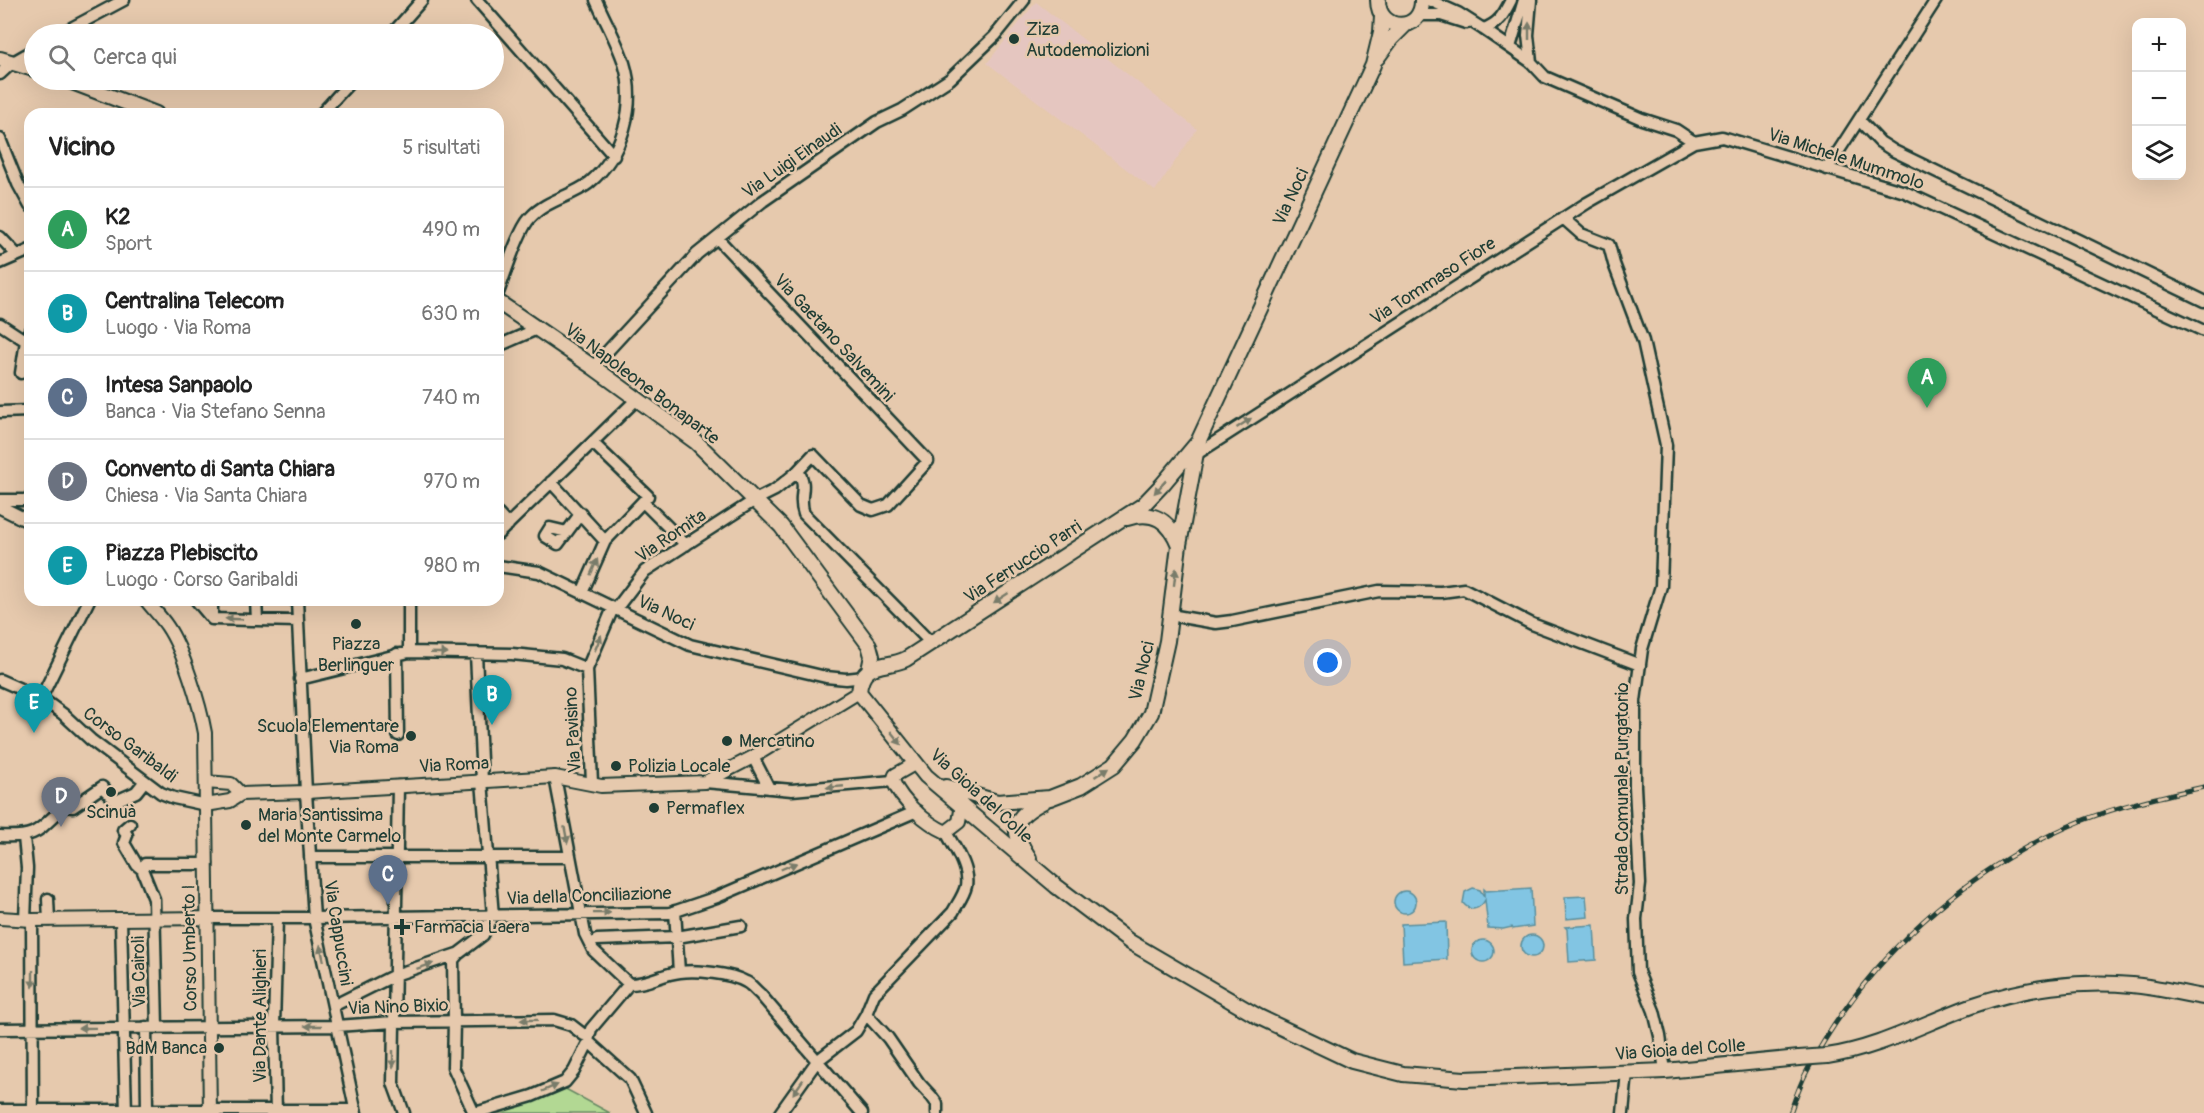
<!DOCTYPE html>
<html lang="it">
<head>
<meta charset="utf-8">
<style>
  :root { --surface:#fff; --page:#f6f6f6; --text:#222; --muted:#767676; --line:#e0e0e0; --accent:#1f3d34 }
  body { margin:0; font-family:Pangolin,sans-serif; background:var(--page); color:var(--text) }
  .controls { position:absolute; right:18px; top:18px; display:grid; overflow:hidden; border-radius:12px; box-shadow:0 6px 24px #0002 }
  .controls button { width:54px; height:54px; display:grid; place-items:center; padding:0; border:0; border-bottom:2px solid var(--line); background:var(--surface); color:var(--text); font:30px sans-serif }
  .you { position:absolute; left:1328px; top:663px; width:21px; height:21px; margin:-15px; border:4px solid #fff; border-radius:50%; background:#1a73e8; box-shadow:0 0 0 9px #1a73e833 }
  .badge { display:grid; place-items:center; width:39px; height:39px; border-radius:50%; background:var(--accent); color:#fff; font-size:20px; font-weight:700 }
  .pin { position:absolute; translate:-50% -50px; filter:drop-shadow(0 2px 3px #0008) }
  .pin::after { content:''; position:absolute; top:32px; width:21px; height:18px; background:inherit; clip-path:polygon(0 0,100% 0,50% 100%) }
  .list { margin:0; padding:0; list-style:none }
  h2 { display:flex; justify-content:space-between; align-items:center; height:78px; margin:0; padding:0 24px; font-size:26px }
  h2 small { font-size:20px; font-weight:400; color:var(--muted) }
  .list li { display:grid; grid-template-columns:39px 1fr auto; gap:18px; align-items:center; box-sizing:border-box; height:84px; padding:0 24px; border-top:2px solid var(--line) }
  .list b { display:block; font-size:22px; white-space:nowrap }
  .list p { margin:0; font-size:20px; white-space:nowrap; color:var(--muted) }
  .list em { font-size:20px; font-style:normal; color:var(--muted) }
  .icon { flex:none; width:33px; height:33px; fill:none; stroke:currentColor; stroke-width:2; stroke-linecap:round; stroke-linejoin:round }
  .map { position:relative; flex:none; width:2204px; height:1113px; overflow:hidden }
  .search { position:absolute; background:var(--surface); box-shadow:0 6px 24px #0002; left:24px; top:24px; width:480px; height:66px; display:flex; align-items:center; gap:15px; box-sizing:border-box; padding:0 21px; border-radius:33px; color:var(--muted); font-size:22px }
  .panel { position:absolute; background:var(--surface); box-shadow:0 6px 24px #0002; left:24px; top:108px; width:480px; height:498px; border-radius:18px }
  .map>svg:first-child { display:block }
  .built { fill:#e5c6c0 }
  .green { fill:#b2d893; stroke:#688a64; stroke-width:1.5 }
  .water { fill:#82c5e3; stroke:#5a8f9d; stroke-width:1.5 }
  .lines { fill:none; stroke-linecap:round; stroke-linejoin:round }
  .minor-casing { stroke:#1f3d34; stroke-width:15 }
  .tertiary-casing { stroke:#1f3d34; stroke-width:16 }
  .secondary-casing { stroke:#1f3d34; stroke-width:18 }
  .minor { stroke:#e6c9ad; stroke-width:10 }
  .tertiary { stroke:#e6c9ad; stroke-width:12 }
  .secondary { stroke:#e6c9ad; stroke-width:14 }
  .rail-casing { stroke:#1f3d34; stroke-width:5 }
  .rail { stroke:#e6c9ad; stroke-width:3; stroke-dasharray:9; stroke-linecap:butt }
  .secondary-bridge-casing { stroke:#1f3d34; stroke-width:18; stroke-linecap:butt }
  .secondary-bridge { stroke:#e6c9ad; stroke-width:14 }
  .oneway { fill:#797c6a }
  .poi-dot { fill:#1f3d34; stroke:#e6c9ad; stroke-width:2 }
  .labels { text-anchor:middle; dominant-baseline:central; stroke-width:5; stroke-linejoin:round; paint-order:stroke }
  .poi-label { font-size:18px; fill:#1f3d34; stroke:#e6c9ad; text-anchor:start }
  .street-label { font-size:18px; fill:#1f3d34; stroke:#e6c9ad }
</style>
</head>
<body>
<div class="map">
<svg width="2204" height="1113" viewBox="0 0 2204 1113">
  <rect width="100%" height="100%" fill="#e6c9ad"/>
  <filter id="ink" filterUnits="userSpaceOnUse"><feTurbulence type="fractalNoise" baseFrequency=".0167" numOctaves="2"/><feDisplacementMap in="SourceGraphic" scale="12" xChannelSelector="R" yChannelSelector="G"/><feConvolveMatrix kernelMatrix="1 2 1 2 8 2 1 2 1" color-interpolation-filters="sRGB"/></filter>
  <g filter="url(#ink)">
    <path class="built" d="M1036,2l161,127 -42,62 -168,-128z"/>
    <path class="green" d="M560,1086l50,27h-121l55,-16z"/>
    <path class="water" d="M1473,888l7,2 4,6v-7l2,2 45,-3 2,38 -20,3 -1,-2 -9,2 -15,-1 -3,-28c-5,9 -14,13 -22,3l2,-11z
      M1394 902a11 11 0 1 1 22 0a11 11 0 1 1-22 0Z
      M1586,896l2,21 -22,2 -1,-22z
      M1446,922l1,37 -44,3 -2,-38z
      M1594,925l2,35 -27,2 -2,-33 -2,-2z
      M1521 946a11 11 0 1 1 22 0a11 11 0 1 1-22 0Z
      M1472 951a11 11 0 1 1 22 0a11 11 0 1 1-22 0Z"/>
    <g class="lines">
      <g class="minor-casing">
        <path id="minor" d="M477,0l137,156
          M1429,0l29,13 25,16 48,33 14,15 97,42 34,11 18,12
          M1531,0l-3,35 3,27
          M1418,15h23l25,8
          M1483,29c16,-5 21,-15 28,-29
          M60,34l64,-34
          M392,34l30,-34
          M1510,47l14,-47
          M0,74l13,-12 21,-12
          M321,114l31,-34
          M1859,120l21,22 14,9 310,150
          M0,139l18,45 12,22
          M1827,169l109,-169
          M1563,218l18,16 28,11 5,19 29,77 23,104 -5,141 -19,63 -7,52v85l5,98 -4,35 2,53 16,39 6,25 5,35
          M0,237l17,18
          M0,263l30,-13
          M498,293c7,-19 20,-62 32,-75 16,-18 41,-21 59,-35 34,-28 48,-78 35,-120 -7,-22 -19,-42 -28,-63
          M0,324l26,17
          M498,346l39,-17
          M593,367l104,-113 66,-53 114,-79 25,-12 48,-31 45,-43 29,-36
          M21,373l5,-32 4,-11
          M0,412l30,-1
          M1195,455l392,-252 107,-61 28,-5 183,55 299,139
          M798,471c11,17 -1,24 6,43l127,129
          M551,482l54,59
          M0,500h30
          M643,502l43,43
          M498,514l10,11
          M567,532l-17,-4 -5,8 13,8 23,-31
          M498,534l139,-135
          M498,566l41,6 151,73 136,32 20,2 18,-2
          M582,593l23,-52 43,-45 -55,-53
          M196,600l16,19
          M212,600v19
          M256,600l1,20
          M297,600l9,192 8,126 42,195
          M616,609l29,-38 110,-71 20,-10 21,-17 17,-18 48,50 12,5 15,-5 40,-44 -211,-223
          M1170,615l46,8 16,-2 147,-30 62,1 23,-3 68,35 108,41
          M212,619l85,2
          M409,652v-52
          M397,654l1,81
          M300,679l109,-27 103,2 50,5 25,10
          M0,680l41,18 22,16 28,26 70,53 13,5 32,7
          M41,698l48,-98
          M753,757l16,31
          M555,777l30,157 8,16 36,34
          M705,782l87,8 101,-9
          M592,783l-5,-114 26,-61
          M398,786l-5,297 11,30
          M130,824l-7,6 4,5 -3,8 13,22 5,4
          M0,836c39,2 38,-6 65,-30l8,1 29,-20 14,14 20,-9 8,-10
          M24,837l3,31 -2,52
          M310,857h260
          M48,899l1,21
          M675,911l4,61
          M208,918h106l356,-5 47,-16 200,-86
          M32,920l1,193
          M121,920l5,193
          M597,940l80,-3 64,-11
          M333,1006l62,-31 62,-21
          M866,1014l22,24 31,45 13,14 5,7v9
          M146,1027l1,82
          M157,1027l-3,-128 -12,-30 3,-5h62
          M0,1029l337,-3 56,-4 161,-2 17,5 13,10
          M589,1037l2,-8 38,-45c20,0 32,-10 51,-12 17,-2 50,1 66,10 5,2 9,8 14,12l102,119
          M590,1043l40,36 16,34
          M0,1110h355
          M276,1113l-2,-87 3,-108
          M474,1113l-21,-46 1,-46 -1,-61 5,-6 25,-19 10,-19 -11,-135 -6,-127
          M475,1113l57,-17 33,-14 9,-11 13,-26
          M780,1113l37,-52 39,-30 10,-17 8,-20 79,-82c5,-9 11,-17 13,-26 3,-18 -12,-39 -20,-54
          M1623,1113l4,-41"/>
      </g>
      <g class="tertiary-casing">
        <path id="tertiary" d="M0,507l30,15
          M146,600c7,9 15,17 21,26 16,23 33,79 38,107l5,380
          M916,763l-21,12 -2,6c9,21 33,42 53,51l13,-10 3,-17
          M206,782l25,2 10,10
          M206,805l24,-4 11,-7 65,-2 249,-15 46,9 104,-4 48,-25 106,-65
          M0,918l32,2 176,-2"/>
      </g>
      <g class="secondary-casing">
        <path id="secondary" d="M1378,0c0,33 45,33 44,0
          M1377,58l14,-19 15,-15
          M0,59l34,10
          M67,80l89,34
          M498,302l95,65 103,75 85,84 88,119 3,11 -3,14
          M1198,442l-36,43 -19,20 -237,154c-20,10 -44,0 -47,33l67,84 130,110 74,56 129,75 93,44 51,13 61,5 201,-8 134,-13
          M1127,518c27,-8 42,2 52,27
          M946,787l51,15 53,-4 31,-12 33,-21 21,-25 16,-27 16,-72 12,-96 19,-103 175,-377 8,-33 1,-16
          M1029,858c-20,-30 -16,-41 15,-57
          M1827,1056c53,-8 97,-33 147,-51 49,-17 105,-25 158,-20 24,2 48,8 72,12"/>
      </g>
      <use href="#minor" class="minor"/>
      <use href="#tertiary" class="tertiary"/>
      <use href="#secondary" class="secondary"/>
      <g class="rail-casing">
        <path id="rail" d="M1790,1113c5,-14 10,-29 17,-42 60,-113 156,-201 274,-250 40,-16 82,-25 123,-34"/>
      </g>
      <use href="#rail" class="rail"/>
      <g class="secondary-bridge-casing">
        <path id="secondary-bridge" d="M1799,1058l28,-2"/>
      </g>
      <use href="#secondary-bridge" class="secondary-bridge"/>
    </g>
    <defs><path id="oneway-solid" d="M-6-.8H1V-3.2L6.5 0L1 3.2V.8H-6Z" transform="scale(1.5)"/></defs>
    <g class="oneway">
      <use href="#oneway-solid" transform="translate(1529 31) rotate(-90)"/>
      <use href="#oneway-solid" transform="translate(1244 423) rotate(-33)"/>
      <use href="#oneway-solid" transform="translate(1160 487) rotate(132)"/>
      <use href="#oneway-solid" transform="translate(594 567) rotate(-66)"/>
      <use href="#oneway-solid" transform="translate(1175 577) rotate(-83)"/>
      <use href="#oneway-solid" transform="translate(1001 598) rotate(147)"/>
      <use href="#oneway-solid" transform="translate(234 619) rotate(-178)"/>
      <use href="#oneway-solid" transform="translate(598 643) rotate(-67)"/>
      <use href="#oneway-solid" transform="translate(439 653) rotate(2)"/>
      <use href="#oneway-solid" transform="translate(896 738) rotate(51)"/>
      <use href="#oneway-solid" transform="translate(1102 772) rotate(-33)"/>
      <use href="#oneway-solid" transform="translate(835 787) rotate(175)"/>
      <use href="#oneway-solid" transform="translate(566 835) rotate(79)"/>
      <use href="#oneway-solid" transform="translate(789 866) rotate(-23)"/>
      <use href="#oneway-solid" transform="translate(602 913) rotate(-1)"/>
      <use href="#oneway-solid" transform="translate(322 953) rotate(-102)"/>
      <use href="#oneway-solid" transform="translate(425 966) rotate(-18)"/>
      <use href="#oneway-solid" transform="translate(33 979) rotate(90)"/>
      <use href="#oneway-solid" transform="translate(529 1020) rotate(179)"/>
      <use href="#oneway-solid" transform="translate(313 1026) rotate(-180)"/>
      <use href="#oneway-solid" transform="translate(87 1028) rotate(179)"/>
      <use href="#oneway-solid" transform="translate(393 1059) rotate(90)"/>
      <use href="#oneway-solid" transform="translate(798 1087) rotate(125)"/>
      <use href="#oneway-solid" transform="translate(550 1088) rotate(-23)"/>
    </g>
  </g>
  <g class="poi-dot">
    <circle cx="1014" cy="39" r="6"/>
    <circle cx="356" cy="624" r="6"/>
    <circle cx="411" cy="736" r="6"/>
    <circle cx="727" cy="741" r="6"/>
    <circle cx="616" cy="766" r="6"/>
    <circle cx="111" cy="792" r="6"/>
    <circle cx="654" cy="808" r="6"/>
    <circle cx="246" cy="825" r="6"/>
    <path d="M399 918h6v6h6v6h-6v6h-6v-6h-6v-6h6z"/>
    <circle cx="219" cy="1048" r="6"/>
  </g>
  <g class="labels">
    <g class="poi-label">
      <text x="1026" y="29">Ziza<tspan x="1026" dy="21">Autodemolizioni</tspan></text>
      <text x="356" y="644" text-anchor="middle">Piazza<tspan x="356" dy="21">Berlinguer</tspan></text>
      <text x="399" y="726" text-anchor="end">Scuola Elementare<tspan x="399" dy="21">Via Roma</tspan></text>
      <text x="739" y="741">Mercatino</text>
      <text x="628" y="766">Polizia Locale</text>
      <text x="666" y="808">Permaflex</text>
      <text x="111" y="812" text-anchor="middle">Scinuà</text>
      <text x="258" y="815">Maria Santissima<tspan x="258" dy="21">del Monte Carmelo</tspan></text>
      <text x="414" y="927">Farmacia Laera</text>
      <text x="207" y="1048" text-anchor="end">BdM Banca</text>
    </g>
    <g class="street-label">
      <text transform="translate(1846 159) rotate(18)">Via Michele Mummolo</text>
      <text transform="translate(792 161) rotate(-35)">Via Luigi Einaudi</text>
      <text transform="translate(1291 197) rotate(-65)">Via Noci</text>
      <text transform="translate(1433 281) rotate(-33)">Via Tommaso Fiore</text>
      <text transform="translate(834 338) rotate(47)">Via Gaetano Salvemini</text>
      <text transform="translate(642 384) rotate(37)">Via Napoleone Bonaparte</text>
      <text transform="translate(671 536) rotate(-34)">Via Romita</text>
      <text transform="translate(1023 562) rotate(-33)">Via Ferruccio Parri</text>
      <text transform="translate(666 613) rotate(25)">Via Noci</text>
      <text transform="translate(1142 671) rotate(-77)">Via Noci</text>
      <text transform="translate(573 730) rotate(-93)">Via Pavisino</text>
      <text transform="translate(130 745) rotate(37)">Corso Garibaldi</text>
      <text transform="translate(454 765) rotate(-3)">Via Roma</text>
      <text transform="translate(1622 789) rotate(-90)">Strada Comunale Purgatorio</text>
      <text transform="translate(981 796) rotate(42)">Via Gioia del Colle</text>
      <text transform="translate(589 896) rotate(-2)">Via della Conciliazione</text>
      <text transform="translate(338 933) rotate(81)">Via Cappuccini</text>
      <text transform="translate(190 948) rotate(-91)">Corso Umberto I</text>
      <text transform="translate(139 972) rotate(-91)">Via Cairoli</text>
      <text transform="translate(398 1007) rotate(-2)">Via Nino Bixio</text>
      <text transform="translate(260 1016) rotate(-90)">Via Dante Alighieri</text>
      <text transform="translate(1680 1050) rotate(-4)">Via Gioia del Colle</text>
    </g>
  </g>
</svg>
<div class="controls">
<button>+</button>
<button>−</button>
<button><svg class="icon" aria-label="layers" viewBox="0 0 24 24"><path d="M12 4l9 5-9 5-9-5zM3 14l9 5 9-5"/></svg></button>
</div>
<div class="you"></div>
<div class="pin badge" style="left:1927px;top:408px;background:#2e9e5b">A</div>
<div class="pin badge" style="left:492px;top:725px;background:#0f9aa8">B</div>
<div class="pin badge" style="left:388px;top:905px;background:#5c6f8a">C</div>
<div class="pin badge" style="left:61px;top:827px;background:#6b7280">D</div>
<div class="pin badge" style="left:34px;top:733px;background:#0f9aa8">E</div>
<div class="search"><svg class="icon" aria-label="search" viewBox="0 0 24 24"><circle cx="10" cy="10" r="6"/><path d="M15 15l6 6"/></svg>Cerca qui</div>
<section class="panel">
<h2>Vicino<small>5 risultati</small></h2>
<ul class="list">
<li><span class="badge" style="background:#2e9e5b">A</span><div><b>K2</b><p>Sport</p></div><em>490 m</em></li>
<li><span class="badge" style="background:#0f9aa8">B</span><div><b>Centralina Telecom</b><p>Luogo · Via Roma</p></div><em>630 m</em></li>
<li><span class="badge" style="background:#5c6f8a">C</span><div><b>Intesa Sanpaolo</b><p>Banca · Via Stefano Senna</p></div><em>740 m</em></li>
<li><span class="badge" style="background:#6b7280">D</span><div><b>Convento di Santa Chiara</b><p>Chiesa · Via Santa Chiara</p></div><em>970 m</em></li>
<li><span class="badge" style="background:#0f9aa8">E</span><div><b>Piazza Plebiscito</b><p>Luogo · Corso Garibaldi</p></div><em>980 m</em></li>
</ul>
</section>
</div>
</body>
</html>
